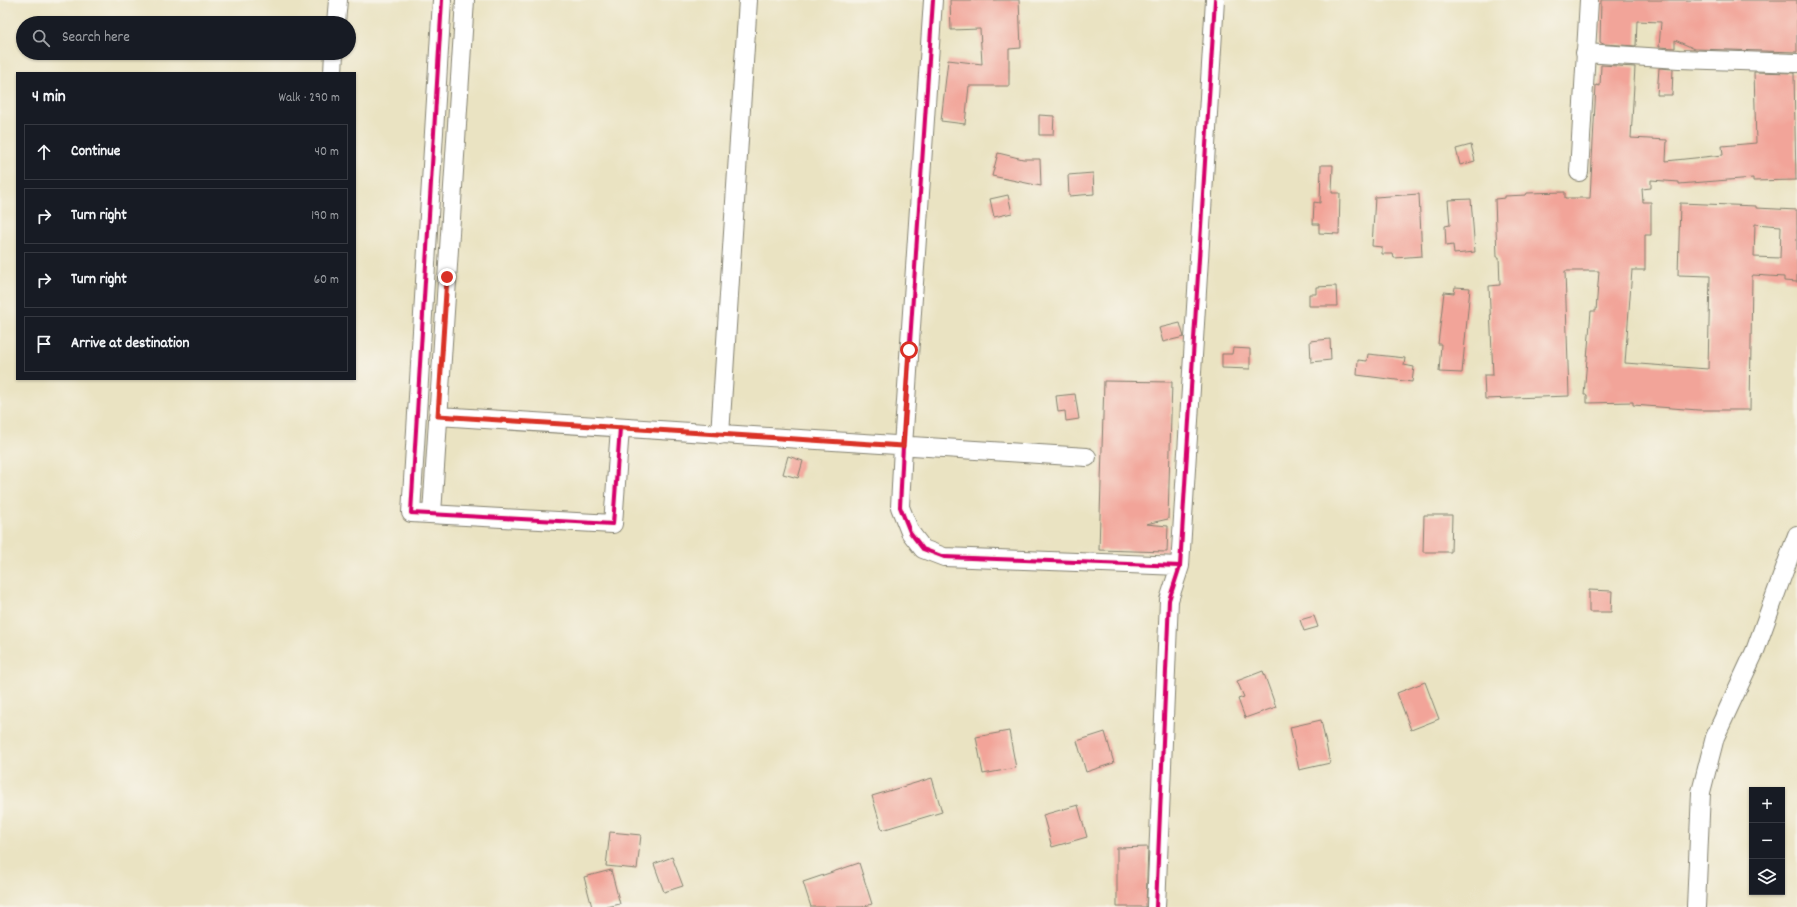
<!DOCTYPE html>
<html lang="en">
<head>
<meta charset="utf-8">
<style>
  :root { --surface:#171b24; --page:#242831; --text:#f1f3f6; --muted:#9ea1a6; --line:#363941 }
  body { margin:0; font-family:Dekko,sans-serif; background:var(--page); color:var(--text) }
  .controls { position:absolute; right:12px; bottom:12px; display:grid; overflow:hidden; border-radius:0px; box-shadow:0 1px 3px #0004 }
  .controls button { width:36px; height:36px; display:grid; place-items:center; padding:0; border:0; border-bottom:1px solid var(--line); background:var(--surface); color:var(--text); font:20px sans-serif }
  .stop { position:absolute; width:12px; height:12px; margin:-9px; border:3px solid #d93025; border-radius:50%; background:#fff }
  .stop.end { background:#d93025; border-color:#fff; box-shadow:0 1px 4px #0008 }
  .list { margin:0; padding:0; list-style:none }
  h2 { display:flex; justify-content:space-between; align-items:center; height:52px; margin:0; padding:0 16px; font-size:17px }
  h2 small { font-size:13px; font-weight:400; color:var(--muted) }
  .list li { display:grid; grid-template-columns:26px 1fr auto; gap:12px; align-items:center; box-sizing:border-box; height:56px; margin:0 8px 8px; padding:0 8px; border:1px solid var(--line); border-radius:0px }
  .list b { display:block; font-size:15px; white-space:nowrap }
  .list em { font-size:13px; font-style:normal; color:var(--muted) }
  .icon { flex:none; width:22px; height:22px; fill:none; stroke:currentColor; stroke-width:2; stroke-linecap:round; stroke-linejoin:round }
  .map { position:relative; flex:none; width:1797px; height:907px; overflow:hidden }
  .search { position:absolute; background:var(--surface); box-shadow:0 1px 3px #0004; left:16px; top:16px; width:340px; height:44px; display:flex; align-items:center; gap:10px; box-sizing:border-box; padding:0 14px; border-radius:22px; color:var(--muted); font-size:15px }
  .panel { position:absolute; background:var(--surface); box-shadow:0 1px 3px #0004; left:16px; top:72px; width:340px; height:308px; border-radius:0px }
  .map>svg:first-child { display:block }
  .building { fill:#f2a499; fill-rule:evenodd }
  .lines { fill:none; stroke-linecap:round; stroke-linejoin:round }
  .minor-casing { stroke:#83806f; stroke-width:20 }
  .minor { stroke:#fff; stroke-width:18 }
  .cycleway-casing { stroke:#f7f3e8; stroke-width:6 }
  .cycleway { stroke:#d6006c; stroke-width:4 }
  .route { stroke:#d93025; stroke-width:5 }
</style>
</head>
<body>
<div class="map">
<svg width="1797" height="907" viewBox="0 0 1797 907">
  <rect width="100%" height="100%" fill="#f7f3e8"/>
  <filter id="ink" filterUnits="userSpaceOnUse"><feTurbulence type="fractalNoise" baseFrequency=".025" numOctaves="2"/><feDisplacementMap in="SourceGraphic" scale="8" xChannelSelector="R" yChannelSelector="G"/><feConvolveMatrix kernelMatrix="1 2 1 2 8 2 1 2 1" color-interpolation-filters="sRGB"/></filter>
  <filter id="wash" filterUnits="userSpaceOnUse"><feTurbulence type="fractalNoise" baseFrequency=".012" numOctaves="4" result="noise"/><feDisplacementMap in="SourceGraphic" scale="16" xChannelSelector="R" yChannelSelector="G"/><feGaussianBlur stdDeviation="0.9" result="paint"/><feColorMatrix in="noise" values="0 0 0 0 0 0 0 0 0 0 0 0 0 0 0 0 0 1.4 0 .05"/><feComposite in="paint" operator="in"/></filter>
  <g filter="url(#wash)">
    <rect width="100%" height="100%" fill="#eae3c2"/>
    <g id="blocks">
      <path class="building" d="M950,0h69l2,48 -12,1v37h-40l-4,38 -24,-3 7,-61 34,4 -2,-35 -29,1z
        M1601,0h196v52l-102,-3 -20,-9v8l-16,-1 2,-25 -24,-1 -1,25 -33,-2 -3,-2z
        M1601,65l34,2 -4,71 36,2 -1,21 57,-6 -1,-9 34,-3 -2,-71 40,1 2,107 -43,1v-3l-74,6v-2l-28,-2v8l-9,1 1,13h8v33h-6v35h-13l-7,93 83,6 2,-93 -32,-1 2,-72 76,3v2l41,2v72l-13,-1v-4l-31,-2 -1,2 -2,133h-52l-65,-5v-3l-46,1v-8h-3l7,-84h5l3,-40h-34l4,125 -84,3 -1,-24h9l-4,-89 11,-1 -1,-28h-2l-2,-58 10,-1v-2l21,-1 1,-2 38,-1v6h25l6,-113 4,1zM1755,224l26,2 -1,32 -26,-1z
        M1659,68l14,1 -1,26h-15z
        M1039,115l15,1 -1,19h-14z
        M1471,145l4,16 -15,4 -4,-16z
        M998,153l25,6h17l1,27 -49,-10z
        M1321,165h12l-1,28h8l-1,41 -20,-1v-9h-6l1,-22 6,1z
        M1093,173l1,21 -25,2 -1,-21z
        M1419,194l3,62 -28,2 -1,-4h-11v-7l-10,-1 3,-49z
        M1008,195l4,18 -18,4 -4,-18z
        M1471,199l4,53 -21,2 -1,-9 -7,1 -1,-20 5,-1 -2,-25z
        M1336,286l1,20h-28v-12h7v-7z
        M1455,287l15,1 -8,85 -23,-1 2,-28h-3l6,-52 10,1z
        M1180,323l4,14 -21,5 -4,-14z
        M1330,339l1,21 -20,2 -1,-21z
        M1233,348l17,1v20l-28,-1v-14h10z
        M1368,354l37,4 -1,7 10,2 -2,15 -55,-7 1,-15 9,1z
        M1104,381l68,1 -4,137 -22,5 22,2 -1,26 -68,-2z
        M1075,394l4,25 -13,2 -1,-10 -7,1 -2,-16z
        M788,456l15,5 -5,17 -15,-4z
        M1424,515h28l-1,37h-28z
        M1589,590l23,1 -1,21h-22z
        M1314,616l4,11 -14,4 -4,-11z
        M1263,671l13,36 -31,11 -7,-19 6,-2 -7,-16z
        M1425,682l14,37 -28,11 -14,-37z
        M1321,720l9,43 -31,7 -9,-43z
        M1009,731l7,37 -33,6 -7,-37z
        M1105,732l9,31 -28,9 -9,-31z
        M932,778l10,34 -60,18 -10,-34z
        M1078,805l9,32 -35,10 -9,-32z
        M610,832l31,3 -4,34 -31,-3z
        M1148,847l-2,60h-29v-59z
        M672,857l11,29 -19,6 -10,-28z
        M859,863l13,41 -10,3h-51l-8,-25z
        M611,870l9,34 -13,3h-15l-8,-30z"/>
    </g>
  </g>
  <g filter="url(#ink)">
    <use href="#blocks" fill-opacity="0" stroke="#83806f" stroke-width="1"/>
    <g class="lines">
      <g class="minor-casing">
        <path id="minor" d="M442,0l-31,513 202,11 7,-96
          M933,0l-30,446 -3,61 10,25 13,17 21,8 236,9
          M336,23l2,-23
          M1585,53l94,6 118,4
          M333,73l1,-20
          M1579,172l10,-172
          M438,416l649,41
          M720,435l28,-435
          M432,514l33,-514
          M1156,907l13,-307 11,-34 35,-566
          M1696,907l5,-115 14,-55 40,-86 42,-116"/>
      </g>
      <use href="#minor" class="minor"/>
      <g class="cycleway-casing">
        <path id="cycleway" d="M442,0l-31,513 202,11 7,-96
          M933,0l-30,446 -3,61 10,25 13,17 21,8 236,9
          M1156,907l13,-307 11,-34 35,-566"/>
      </g>
      <use href="#cycleway" class="cycleway"/>
    </g>
  </g>
  <g class="lines" filter="url(#ink)">
    <path class="route" d="M447,277l-9,139 465,30 6,-96"/>
  </g>
</svg>
<div class="controls">
<button>+</button>
<button>−</button>
<button><svg class="icon" aria-label="layers" viewBox="0 0 24 24"><path d="M12 4l9 5-9 5-9-5zM3 14l9 5 9-5"/></svg></button>
</div>
<div class="stop" style="left:909px;top:350px"></div>
<div class="stop end" style="left:447px;top:277px"></div>
<div class="search"><svg class="icon" aria-label="search" viewBox="0 0 24 24"><circle cx="10" cy="10" r="6"/><path d="M15 15l6 6"/></svg>Search here</div>
<section class="panel">
<h2>4 min<small>Walk · 290 m</small></h2>
<ul class="list">
<li><svg class="icon" aria-label="ahead" viewBox="0 0 24 24"><path d="M12 20V5M6 11l6-6 6 6"/></svg><div><b>Continue</b></div><em>40 m</em></li>
<li><svg class="icon" aria-label="right" viewBox="0 0 24 24"><path d="M7 20v-9h11M14 6l5 5-5 5"/></svg><div><b>Turn right</b></div><em>190 m</em></li>
<li><svg class="icon" aria-label="right" viewBox="0 0 24 24"><path d="M7 20v-9h11M14 6l5 5-5 5"/></svg><div><b>Turn right</b></div><em>60 m</em></li>
<li><svg class="icon" aria-label="arrive" viewBox="0 0 24 24"><path d="M6 21V4h12l-3 4 3 4H6"/></svg><div><b>Arrive at destination</b></div></li>
</ul>
</section>
</div>
</body>
</html>
